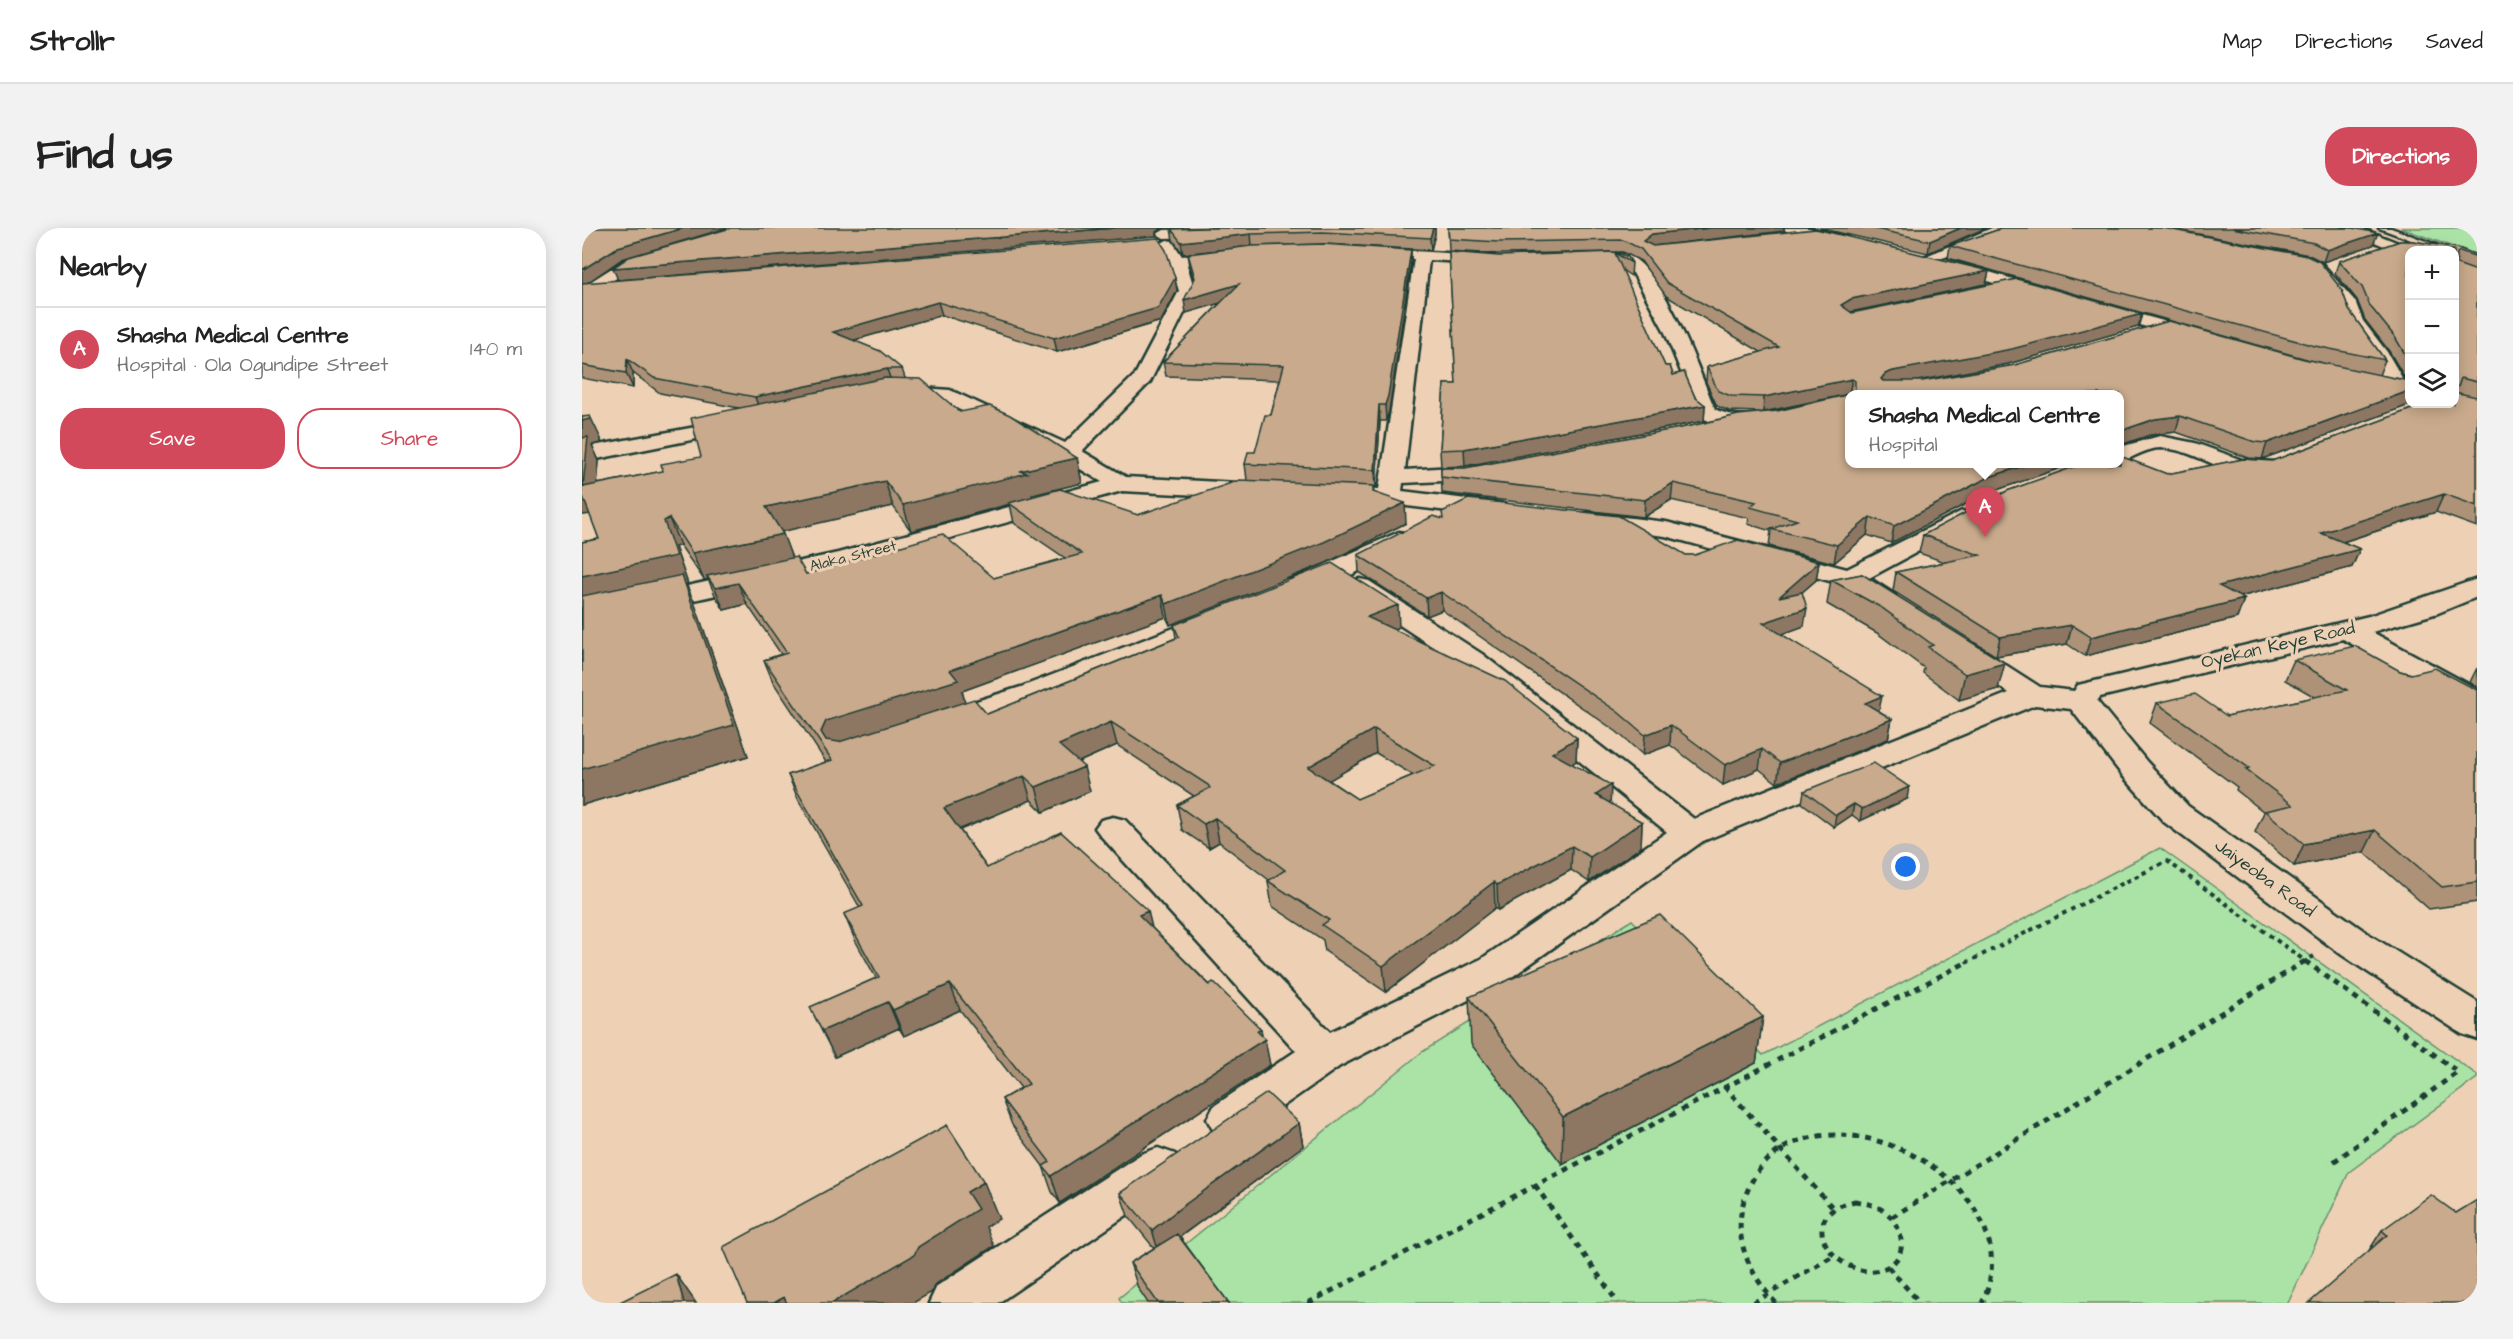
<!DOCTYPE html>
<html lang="en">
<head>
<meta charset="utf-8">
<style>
  :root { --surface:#fff; --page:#f2f2f2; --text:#222; --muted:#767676; --line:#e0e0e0; --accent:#d1495b }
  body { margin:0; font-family:"Architects Daughter",sans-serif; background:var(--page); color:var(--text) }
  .controls { position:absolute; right:18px; top:18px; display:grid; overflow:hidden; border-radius:12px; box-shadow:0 3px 15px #0003 }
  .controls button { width:54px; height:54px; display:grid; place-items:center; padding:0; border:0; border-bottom:2px solid var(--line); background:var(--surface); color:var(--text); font:30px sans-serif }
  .you { position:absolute; left:1324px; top:639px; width:21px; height:21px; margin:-15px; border:4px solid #fff; border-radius:50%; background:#1a73e8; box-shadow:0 0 0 9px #1a73e833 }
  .badge { display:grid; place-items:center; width:39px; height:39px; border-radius:50%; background:var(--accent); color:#fff; font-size:20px; font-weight:700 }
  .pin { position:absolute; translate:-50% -50px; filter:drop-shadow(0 2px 3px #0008) }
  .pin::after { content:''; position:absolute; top:32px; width:21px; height:18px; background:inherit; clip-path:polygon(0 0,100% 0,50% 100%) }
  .popup { position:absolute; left:1263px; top:162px; width:279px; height:78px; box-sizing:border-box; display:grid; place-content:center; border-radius:12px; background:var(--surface); filter:drop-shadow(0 2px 4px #0005); font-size:20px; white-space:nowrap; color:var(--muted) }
  .popup b { font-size:22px; color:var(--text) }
  .popup::after { content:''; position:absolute; left:50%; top:100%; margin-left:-12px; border:12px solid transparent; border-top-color:var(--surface) }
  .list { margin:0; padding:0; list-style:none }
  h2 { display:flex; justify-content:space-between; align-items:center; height:78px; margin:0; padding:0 24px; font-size:26px }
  h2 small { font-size:20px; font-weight:400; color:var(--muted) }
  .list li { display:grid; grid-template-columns:39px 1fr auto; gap:18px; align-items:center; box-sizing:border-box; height:84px; padding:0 24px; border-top:2px solid var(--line) }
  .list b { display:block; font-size:22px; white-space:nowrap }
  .list p { margin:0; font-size:20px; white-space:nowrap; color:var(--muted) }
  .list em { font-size:20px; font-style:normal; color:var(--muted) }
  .actions { display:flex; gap:12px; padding:18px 24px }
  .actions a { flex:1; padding:14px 0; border:2px solid var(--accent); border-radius:24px; text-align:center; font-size:21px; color:var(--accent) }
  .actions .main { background:var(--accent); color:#fff }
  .icon { flex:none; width:33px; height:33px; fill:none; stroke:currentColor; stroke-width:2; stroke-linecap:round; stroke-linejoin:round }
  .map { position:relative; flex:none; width:1895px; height:1075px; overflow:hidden; border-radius:24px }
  header { display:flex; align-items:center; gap:36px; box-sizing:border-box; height:84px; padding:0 30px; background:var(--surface); border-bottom:2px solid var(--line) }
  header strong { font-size:28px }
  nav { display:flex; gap:33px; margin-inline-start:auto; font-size:21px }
  .intro { display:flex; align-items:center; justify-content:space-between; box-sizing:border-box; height:144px; padding:0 36px }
  h1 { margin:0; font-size:42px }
  .button { padding:15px 27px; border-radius:24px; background:var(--accent); color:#fff; font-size:21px; font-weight:700 }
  main { display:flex; gap:36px; padding:0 36px }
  aside { flex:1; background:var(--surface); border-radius:24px; box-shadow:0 3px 15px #0003 }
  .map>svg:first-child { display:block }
  .green { fill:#abe3a7; stroke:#65906e; stroke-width:1.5 }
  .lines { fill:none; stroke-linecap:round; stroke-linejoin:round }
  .service-casing { stroke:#1f3d34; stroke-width:5 }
  .minor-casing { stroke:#1f3d34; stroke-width:5 }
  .tertiary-casing { stroke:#1f3d34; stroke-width:5 }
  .path-far1 { stroke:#1f3d34; stroke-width:4; stroke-dasharray:4.5 4.5; stroke-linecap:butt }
  .path { stroke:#1f3d34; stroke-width:5; stroke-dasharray:6 6; stroke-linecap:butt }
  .service { fill:#eed1b5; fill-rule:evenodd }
  .minor { fill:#eed1b5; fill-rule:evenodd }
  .tertiary { fill:#eed1b5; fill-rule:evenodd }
  .wall { fill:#ad9278; stroke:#1f3d34; stroke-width:1.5; fill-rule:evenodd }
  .shaded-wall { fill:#8d7762; stroke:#1f3d34; stroke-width:1.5 }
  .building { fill:#c9aa8c; stroke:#1f3d34; stroke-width:1.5; fill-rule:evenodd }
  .labels { text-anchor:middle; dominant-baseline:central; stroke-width:6; stroke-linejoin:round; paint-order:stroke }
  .far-street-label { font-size:15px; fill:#1f3d34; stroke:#eed1b5 }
  .street-label { font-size:18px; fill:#1f3d34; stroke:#eed1b5 }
</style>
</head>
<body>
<header>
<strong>Strollr</strong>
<nav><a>Map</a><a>Directions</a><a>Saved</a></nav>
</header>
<div class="intro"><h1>Find us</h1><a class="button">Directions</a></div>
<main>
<aside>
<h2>Nearby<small></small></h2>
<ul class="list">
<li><span class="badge">A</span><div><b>Shasha Medical Centre</b><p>Hospital · Ola Ogundipe Street</p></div><em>140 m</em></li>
</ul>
<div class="actions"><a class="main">Save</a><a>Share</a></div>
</aside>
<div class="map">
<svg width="1895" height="1075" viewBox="0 0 1895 1075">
  <rect width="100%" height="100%" fill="#eed1b5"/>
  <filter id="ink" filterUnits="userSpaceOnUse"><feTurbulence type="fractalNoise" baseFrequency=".0167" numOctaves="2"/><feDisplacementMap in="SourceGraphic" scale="12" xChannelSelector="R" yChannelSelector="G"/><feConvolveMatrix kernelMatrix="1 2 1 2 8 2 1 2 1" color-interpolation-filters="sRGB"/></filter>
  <g filter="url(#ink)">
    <path class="green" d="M1819,0h76v28z
      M1578,620l317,227v3l-128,94 -61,131h-1166l-3,-5 303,-246 210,-132 131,135z"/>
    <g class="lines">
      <g class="service-casing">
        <path id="service" d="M1797,0h12l59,22h-12z"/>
      </g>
      <g class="minor-casing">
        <path id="minor" d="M1410,0h17l-16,12 -62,22h-10l-2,-3z
          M1760,0h19l55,22h-6v6l-5,-1z
          M635,1l7,4 -2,3 -58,2 -7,-4 7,-4z
          M585,12l5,1 10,15 51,-5 7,4 -7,4 -46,6 8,26 -45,91 -68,69 44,26 131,7 8,2 4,5 -4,5 -8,2 -135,-7 -271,74 -269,60v-16l256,-56 264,-71 -42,-25 -121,-57 -44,-2 -10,-6 10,-6 55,4 115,53 70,-68 44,-84 -9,-30 -10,-17z
          M784,20l128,8 7,4 -7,4 -65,-4 -24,210 79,-5 8,2 3,5 -3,5 -8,2 -81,4 -1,8 97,12 8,2 4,5 -4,5 -8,2 -109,-13 -51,-3 -8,-2 -4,-5 4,-5 8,-2 40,2 35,-230 -53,-4 -2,-3 2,-3z
          M74,24l5,1 2,3 -2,3 -28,8 -39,26h-12v-6l41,-26z
          M1031,24c8,1 16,3 22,7 34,25 63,110 80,150 33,18 99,-5 135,-13v12c-47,10 -107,34 -151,8l-35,-86 -31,-57 -15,-11h-31l-7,-4 7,-4z
          M1735,34l5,2 33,37 8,20 24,31 20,34 -3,4h-14l-3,-4 -18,-33 -23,-31 -7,-20 -30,-35z
          M157,191l7,2 3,4 -3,4 -164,33v-14z
          M1578,208l35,7 47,17 34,2 3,5 -3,5c-49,12 -74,-23 -116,-24 -14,0 -27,10 -40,14v-15z
          M1380,283l9,2 3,5 -3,5 -102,55 25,16 4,6 -4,6 -10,2 -10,-2 -33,-22 -176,-48 -76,-9 -9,-2 -3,-5 3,-5 9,-2 77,9 181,47z
          M817,304l9,2 3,5 -3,5c-27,14 -90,55 -118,48l-4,-6 4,-6z
          M778,351l9,2 113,73 212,165 315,-126 -56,-37 -4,-6 4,-6 10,-3 10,3 67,43 34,4 4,-6 291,-69 108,-37v18l-39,16 -66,19 105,57v21l-11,-2 -123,-69 -243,58 -3,4 50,61 41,44 182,129 107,67v37l-15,-5 -120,-79 -178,-133 -41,-46 -52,-67 -36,-4 -332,136 -194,138 -169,87 -94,66 -16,6 -16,-6 -7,-13 7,-13 82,-55 -195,-215 -6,-8 6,-8 12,-3 12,3 205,212 151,-73 186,-127 -205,-166 -111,-73 -4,-6 4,-6z
          M636,383l10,2 4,6 -4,6 -185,74 -103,33 -11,-2 -5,-7 5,-7 92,-29z
          M576,920l17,6 7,14 -7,14 -177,121h-69l8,-17 204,-132z"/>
      </g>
      <g class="tertiary-casing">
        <path id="tertiary" d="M1202,0h25l38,9 2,3 -7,4 -56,-13z
          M1363,31l109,32 2,3 -8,5 -108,-32 -3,-3 3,-3z
          M1516,75l109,30 3,4 -9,5 -109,-30 -2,-4z"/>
      </g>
      <path class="path-far1" d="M1384,735l201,-102 141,102
        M1721,735l11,-7"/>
      <path class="path" d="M1723,733l153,111 -129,93
        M1142,858l108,121
        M953,957l83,118
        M1273,973c11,2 21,4 30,11 15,11 24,37 8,51 -33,29 -98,-26 -59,-54 5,-4 14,-6 21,-8z
        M1310,989l413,-256
        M1306,1039l32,36
        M726,1075l661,-342
        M1171,1075l80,-47
        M1194,1075c-25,-27 -43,-62 -33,-99 40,-148 301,-31 239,99"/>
      <use href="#service" class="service"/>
      <use href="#minor" class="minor"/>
      <use href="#tertiary" class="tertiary"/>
    </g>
    <path class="wall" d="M622,0h231v6l-4,16 -107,-6 -72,2 -69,8 -10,-14 -2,-11z
      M866,0h336v3l-132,15h1l163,-17 173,42 -3,13 -135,28 1,1 165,-34 125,35 -4,13 -130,37 -93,17h7l93,-16 154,-44 135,38 19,4 -13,-3 -362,-102 2,-12 47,-16 3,-2h163l144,28 13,6 22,28 7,20 36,50 -6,15 27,5 -17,-29 -24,-31 -8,-20 -22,-27 4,-12 61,-20h12l46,7 19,7v272l-41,-15 -93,30 17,7 -8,18 -112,30 4,2 -7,19 -152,38 -18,-12 -71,12 -103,-65 3,-19 49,-10 -26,-9 4,-18 84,-44 75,-27h38v-8l47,18 76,-15 29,2 153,-57h29v-154h-45v154h3l-150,55 -13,-1 -73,-26 -26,3 -30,10v-51h-270v70h222l-87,30 -94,49 -24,-8 -33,28 -65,-17 2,-15 -23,-7 1,-6 -78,-18 -27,17 -202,-24 -1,-25h24l226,-42 47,-11 22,-3 -31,-1 -12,-5 -11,-24 1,-15 54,-15 -95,-56 -25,-35 -18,-9h-8l13,5 4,6 -1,13 -9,-6 43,96h5l3,9 11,-3 11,25 10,8 -1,16 -239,45 -24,1 -1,-17 4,-66h12l-7,-132 50,4 113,-4 -113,2 -50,-3zM1267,166l-72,17 -12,1z
      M1237,0h167l-58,25z
      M1585,0h185l21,17 -50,17 -14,-7z
      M829,22v12l-22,149 -3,10h-6l-4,66 -3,-1 1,7 32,30 -80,40 -156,62 -4,-8 -204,74 3,11 22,12 189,-76 -2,-13 225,2 -6,3 184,108 -1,23 -4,3 38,40 32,18 -1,25 -52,35 -18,-12 -73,40 -3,-2 -109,84 -61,-41 -2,-11 -51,-34 -4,-25 1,-1 -50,-38 -10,6 -27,-18 -5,-25 17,-9 -77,-51 -38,17 11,29 -47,21 -12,-12 -71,30 27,38 165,60 110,108 8,29 -210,138 -8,-11 -9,-26 -31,-41 -10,-26 19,-11 -61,-78 -56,26 -5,-8 -64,29 -25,-50 66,-29 -21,-38 -11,-26 16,-6 -62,-109 -10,-24 38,-13 -53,-80 -9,-22 17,-6 -34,-50 -23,6 -8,-13 -8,-18 -4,1 -24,-35 -5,2 13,37h-2l8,18 54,154 -166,49v-263l17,-3 -9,-25 -8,1v-98l19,22v4l-9,2 7,16 -2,23 66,-13 38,-14 38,-49 -79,-15 -27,-20v15l-51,-10v-95l595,8 -16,30 -104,31 -115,-37 -88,25 48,29 3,9 55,34 117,46 5,25 -50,12v2l106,18 109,-35 -2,-16 10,-12 16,-37 9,-35 -114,-4 -3,-14 57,-59 -34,10 8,-33 -4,-14 -2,-12zM428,276l4,19 51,35 -71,20 -188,-4 -14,-16 -11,-27 112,-25 18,25zM794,525l37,22 -56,24 -28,-19z
      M861,291l243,36 133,7 -3,18 -14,12 2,34 -22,8 97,77 13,8 -4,20 -111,44 -18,-14 -36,16 -53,-40 -27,10 -26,-23 -175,-122 -15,6 -68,-44 -1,-17z
      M1280,346l136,115 -39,11 -36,-27 1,-5 -47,-35 -50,-29 4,-24z
      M1712,432l106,11 77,19v212l-48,7 -65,-57 -70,14 -39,-34 9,-20 -28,-22 1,-3 -87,-64 7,-20 70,13 88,-19 -30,-17z
      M1895,440v19l-7,-5z
      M1222,563l103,8 -47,22 -8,-6 -18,12 -32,-24z
      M887,769l294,20 -7,46 -194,101 -91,-120z
      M717,895l4,23 -123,91 49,66h-81l-10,-15 -8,-25 24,-15 -26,-32 -8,-23z
      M1874,985l21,90 -109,-51 14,-22z"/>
    <path class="shaded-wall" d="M102,0h43l-105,31 -35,24h-5v-13l36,-23z
      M533,0h48l-7,4v4l-538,44 -5,-12z
      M851,0h2v6l-4,16 -1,-12z
      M1128,0h74v3l-132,15 -9,-5 9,-7z
      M1379,0h25l-58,25 2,-12z
      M1796,5l-5,12 -50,17 4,-12z
      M669,6l1,12 -69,8 -2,-12z
      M829,22v12l-22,149 -3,10 -1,-16z
      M1407,43l-3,13 -136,28 -9,-7 10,-6z
      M593,50l2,13 -16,30 -104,31 -3,-14z
      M657,56l2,13 -55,16 -2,-13z
      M356,74l4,13 -105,30 -4,-13z
      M1560,86l-4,13 -130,37 -118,22 -9,-7 4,-5 8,-3z
      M45,131l6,14v15l-7,-15z
      M305,141l5,15 -132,28 -5,-15z
      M1270,151l-3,15 -86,18 1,-15z
      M1827,163v13h3l-150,55 5,-16z
      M797,177l1,16 -4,66 -1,-17z
      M1123,177l-1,16 -239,45 -1,-17z
      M8,188l11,23v4l-9,2 7,16 -4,51 -12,-25 -1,-66z
      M1598,188l-4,16 -26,3 -30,10v-14l35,-12z
      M495,230l5,25 -50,12 1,3 -24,5 1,1 -99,27 -8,-26 117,-34z
      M1447,236h43l-87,30 -94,49 3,-17 95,-49z
      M303,253l8,25 -117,27 -10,-26z
      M1091,255l-2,17 -27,17 1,-17z
      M0,265l10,21 -10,1z
      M1862,266l-8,18 -122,39 7,-18z
      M823,275l1,20 -80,40 -156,62 -4,-21z
      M1288,289l-3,18 -33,28 3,-18z
      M87,290l11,27 -5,2 13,37h-2l8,18 54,154 -166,49v-229l82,-55z
      M201,306l10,27 -86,15 1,3 -4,1 -12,-27z
      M1778,321l-8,18 -139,37 6,-18z
      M1237,334l-3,18 -40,35 3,-18z
      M156,355l9,21 -23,6 -9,-22z
      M859,364l1,18 -15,6 -1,-18z
      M580,367l4,22 -204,74 3,12 -135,52 -9,-23 5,-11 124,-51z
      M1662,371l-7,19 -152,38 6,-19z
      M816,377l1,22 -30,12 -2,-22z
      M1225,380l-3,18 -43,16 2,-19z
      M1490,397l-5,19 -71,12 4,-19z
      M1423,435l-7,26 -39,11 6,-26z
      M1300,468l-4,19 -13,-12z
      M1310,491l-4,20 -111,44 3,-20z
      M529,494l6,23 -52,23 -6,-23z
      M1089,497l-1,20 -27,10 2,-20z
      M792,501l2,24 -65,38 -3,-24z
      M995,510l-1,23 -24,16v-24z
      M1180,521l-3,20 -36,16 2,-20z
      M502,539l6,24 -47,21 -7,-25z
      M442,548l7,24 -78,32 -9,-24z
      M1029,557l-1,24 -14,-14z
      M1327,559l-2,12 -47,22 2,-12z
      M1272,576l-2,11 -18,12 2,-12z
      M633,590l4,24 -10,6 -5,-24z
      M1060,594l-1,25 -52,35 1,-25z
      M1793,602l-11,22 -70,14 10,-22z
      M990,618l-1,24 -73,40 -1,-25z
      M912,654l1,26 -109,84 -3,-26z
      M566,683l6,25 -15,-21z
      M368,756l10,26 -56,26 -11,-26z
      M306,774l11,26 -64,29 -13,-26z
      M1181,789l-7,46 -194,101 1,-47z
      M679,801l2,12 2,-2 5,26 -210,138 -9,-27z
      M717,895l4,23 -117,86 -27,21 -7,-23 28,-22z
      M402,954l15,37 -13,8 8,19 -58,38 -4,8 -19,11h-81l86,-56 49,-55z
      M94,1046l20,29h-12z
      M202,1069l4,6h-14z"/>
    <path class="building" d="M0,0h102l-66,19 -36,23z
      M149,0h384l-502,40 16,-11z
      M622,0h229l-3,10 -107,-6 -72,2 -70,8 -10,-13z
      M866,0h262l-58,6 -9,7 10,5 163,-17 173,42 -138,28 -10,6 11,8 165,-34 125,35 -130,35 -119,22 -8,3 -4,5 2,2h39l93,-16 154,-44 135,38 105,22v10l-142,52 -12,-1 -75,-26 -25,3 -35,12v-37h-270v70h179l-40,13 -95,49 -24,-9 -33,28 -66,-16 26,-9 -47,-13 6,-5 -83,-19 -28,17 -204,-23v-9h24l226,-42 47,-11 39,-4 78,-18v-12l-3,-2 -88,18 -33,-1 -13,-5 -11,-24 72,-20 -112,-64 -26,-34 -18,-9 -124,2 -50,-3z
      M1289,0h90l-31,13z
      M1418,0h163l144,28 13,6 22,28 7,20 36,50 -70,-14 -365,-100 47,-16z
      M1650,0h120l26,5 -51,17 -13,-7z
      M576,10l8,12 9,28 -17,30 -104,30 -116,-36 -105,30 47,19 22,18h-15l-132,28 -101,-19 -27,-19 -1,14 -44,-8v-82z
      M1818,13h12l46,7 19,7v2l-17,-6 -3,2v11l20,7v111l-16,-4 -3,9h-4v-137h-45v111l-14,-24 -25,-31 -8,-19 -23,-26z
      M741,16l88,6 -23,146 -3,9h-6l-4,65 -130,-6 3,-12h7l10,-37h6l13,-50 -121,-3 76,-78 -55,16 11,-22 -7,-24 63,-8z
      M867,24l50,4 116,-4 13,5 4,6 -17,-10 50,113h5l3,9 11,-3 11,25 10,8 -241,44 -24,1 4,-66h12z
      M303,150l36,1 39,33 30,-6 20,9 67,43 -57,13 7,2 -124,32 -18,-24 -119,26 17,27 -91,19 -23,-35 -5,3 12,35 -94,20v-34l17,-3 -17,-45v-56l6,-1 -5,50 80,-16 -2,-7 40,-7 -10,-39z
      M1872,164l23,5v109l-33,-12 -123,39 39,16 -141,37 25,13 -153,38 -19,-12 -72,12 -104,-65 84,-17 -57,-20 84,-44 75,-27h38v-8l47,18 76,-15 29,2 153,-57h29z
      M8,188v3l-8,2v-4z
      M658,252l133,6v6l32,11 -81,39 -158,62 -4,-9 -212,75 8,10 -132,41 -5,11 5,8 13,2 135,-43 13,15 192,-77 -5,-12 158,-62 66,42 -31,12 138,64 72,57 -25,15 59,32 -15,10 46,27 -52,35 -18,-11 -75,39 -3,-3 -111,84 -61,-41 7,-5 -61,-39 17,-11 -70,-52 -11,6 -27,-19 33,-17 -2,-3 -97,-63 -52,23 25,22 -48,20 -12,-11 -80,32 43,60 74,-36 87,79 -9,4 70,70 4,-3 48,47 -4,2 8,8 -214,137 -8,-10 7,-4 -48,-63 27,-15 -79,-100 -57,26 -5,-8 -66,29 -12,-24 69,-30 -35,-63 19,-8 -75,-131 44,-15 -68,-100 23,-7 -49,-70 -23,5 -8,-12 89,-19 10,17 136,-40 52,44 88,-24 -73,-51 51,-14 78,26zM792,501l61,37 -78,33 -49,-32z
      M886,271l151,17 67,39h9l43,-15 81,22 -40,35 23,-5 5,16 -44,15 119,73 -17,7 27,16 -112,44 -18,-14 -37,16 -54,-40 -26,10 -27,-23 -177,-120 -15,6 -68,-43 75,-39 10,3 -1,-7z
      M1280,346l143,89 -40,11 -37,-27 5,-2 -51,-37 -51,-28z
      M100,347l52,150 -152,44v-173z
      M1773,418l45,25 11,3 24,-6 42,22v192l-35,5 -67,-57 -71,14 -39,-33 28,-6 -48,-36 4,-1 -92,-65 38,-9 32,22 120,-26 -53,-30z
      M1292,535l35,24 -47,22 -8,-5 -18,11 -32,-24z
      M1078,687l103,102 -200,100 -94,-120z
      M685,865l32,30 -119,85 -28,22 -32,-37z
      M365,897l37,57 -17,10 11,17 -60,38 -4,8 -82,48h-45l-3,-6 -10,6h-27l-24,-56z
      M1849,967l25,18 21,-13v103h-168l78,-68 -5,-5z
      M595,1006l52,69h-71l-28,-40z
      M94,1046l8,29h-66z"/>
  </g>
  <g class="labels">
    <g class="far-street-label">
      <text transform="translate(271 328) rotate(-14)">Alaka Street</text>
    </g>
    <g class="street-label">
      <text transform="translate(1696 417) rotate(-13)">Oyekan Keye Road</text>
      <text transform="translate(1683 650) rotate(36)">Jaiyeoba Road</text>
    </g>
  </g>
</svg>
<div class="controls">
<button>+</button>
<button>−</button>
<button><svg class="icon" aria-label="layers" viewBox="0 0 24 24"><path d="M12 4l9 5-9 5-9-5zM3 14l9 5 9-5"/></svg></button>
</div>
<div class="you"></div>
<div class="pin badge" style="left:1403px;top:309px">A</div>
<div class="popup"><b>Shasha Medical Centre</b>Hospital</div>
</div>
</main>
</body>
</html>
